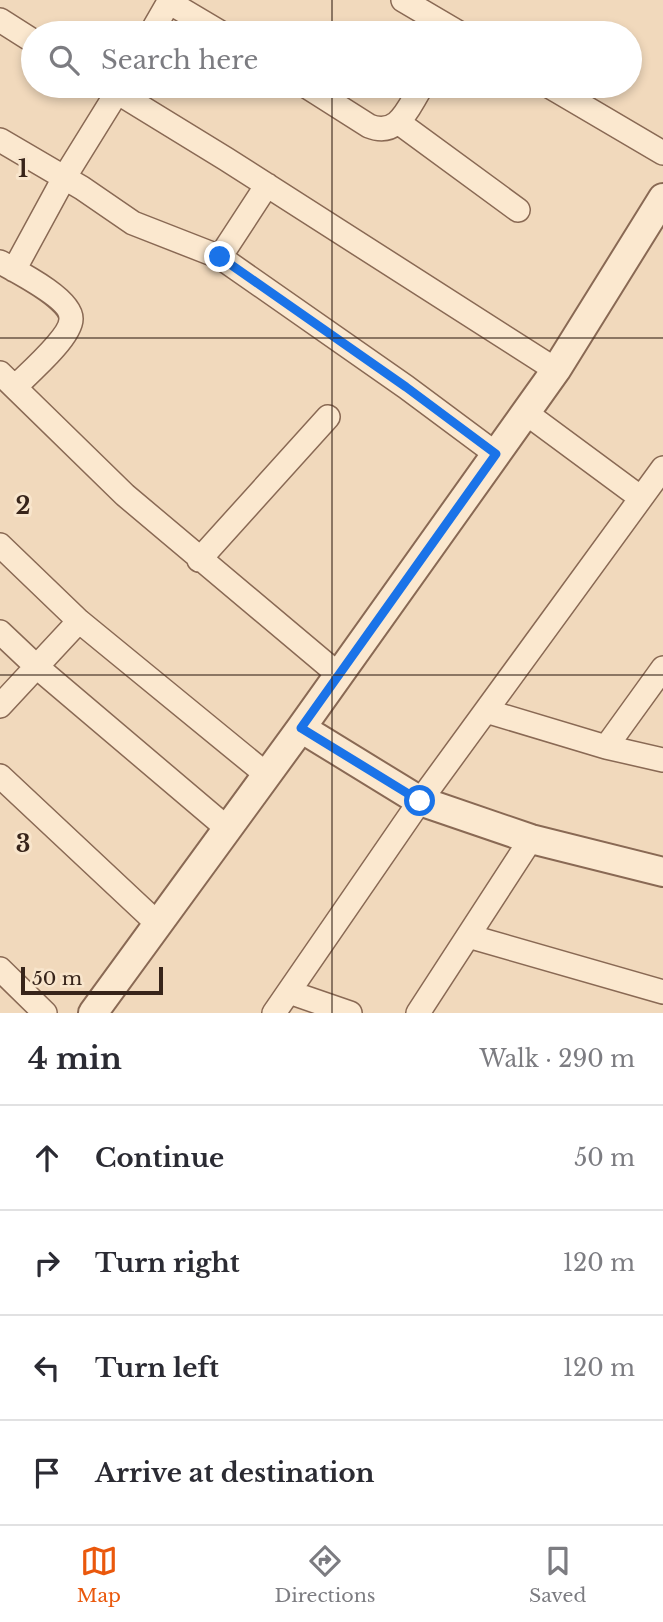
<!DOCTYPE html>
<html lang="en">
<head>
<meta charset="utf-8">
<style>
  :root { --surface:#fff; --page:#f2f2f3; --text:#2b2b33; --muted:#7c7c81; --line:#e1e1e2; --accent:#ea580c }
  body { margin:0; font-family:"Libre Baskerville",serif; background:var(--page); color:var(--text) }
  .scale { position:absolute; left:21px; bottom:18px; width:142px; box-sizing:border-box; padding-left:7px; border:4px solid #37241a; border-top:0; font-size:19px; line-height:24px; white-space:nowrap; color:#37241a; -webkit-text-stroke:5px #f8e5cc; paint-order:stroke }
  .stop { position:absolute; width:21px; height:21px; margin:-16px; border:5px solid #1a73e8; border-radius:50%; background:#fff }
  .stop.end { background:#1a73e8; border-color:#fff; box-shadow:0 2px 7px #0008 }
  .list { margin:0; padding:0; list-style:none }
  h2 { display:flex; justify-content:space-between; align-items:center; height:91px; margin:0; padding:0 28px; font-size:30px }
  h2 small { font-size:23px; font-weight:400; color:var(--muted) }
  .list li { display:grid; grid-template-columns:46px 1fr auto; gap:21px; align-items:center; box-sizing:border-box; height:105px; padding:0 28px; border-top:2px solid var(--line) }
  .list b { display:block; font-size:26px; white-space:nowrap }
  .list em { font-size:23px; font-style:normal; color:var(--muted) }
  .icon { flex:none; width:38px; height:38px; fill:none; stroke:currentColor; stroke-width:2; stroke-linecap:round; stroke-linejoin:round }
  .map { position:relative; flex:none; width:663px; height:1013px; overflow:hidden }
  .search { position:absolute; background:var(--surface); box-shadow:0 4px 10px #0003; left:21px; right:21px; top:21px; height:77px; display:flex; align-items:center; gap:18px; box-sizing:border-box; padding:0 24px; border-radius:38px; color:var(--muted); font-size:26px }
  .sheet { height:511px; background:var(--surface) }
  nav { display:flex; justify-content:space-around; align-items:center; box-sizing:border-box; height:98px; border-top:2px solid var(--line); background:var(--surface); font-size:19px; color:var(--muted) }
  nav a { display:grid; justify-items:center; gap:4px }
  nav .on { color:var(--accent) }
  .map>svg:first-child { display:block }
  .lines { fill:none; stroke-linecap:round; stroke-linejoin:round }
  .minor-casing { stroke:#896954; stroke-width:26 }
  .tertiary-casing { stroke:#896954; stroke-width:32 }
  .minor { stroke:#fbe8cf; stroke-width:23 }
  .tertiary { stroke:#fbe8cf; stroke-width:28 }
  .route { stroke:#1a73e8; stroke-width:9 }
  .grid { fill:none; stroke:#37241a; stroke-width:2; stroke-opacity:0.55 }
  .grid-label { font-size:23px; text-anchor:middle; font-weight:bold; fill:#37241a; stroke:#f8e5cc; stroke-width:6; stroke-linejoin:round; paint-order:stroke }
</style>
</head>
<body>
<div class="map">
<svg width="663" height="1013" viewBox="0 0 663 1013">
  <rect width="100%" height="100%" fill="#f1d9bc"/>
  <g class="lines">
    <g class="minor-casing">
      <path id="minor" d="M403,0l56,33
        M169,2l52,31
        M0,20l33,21
        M151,33l19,-33
        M107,86l119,73 330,211
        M306,86l63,40c30,12 39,-19 53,-40
        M549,86l114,67
        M398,122l120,88
        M0,140l82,48 51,35 87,34 186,130 90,67
        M220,257l47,-72
        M0,262c16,9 72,37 71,57 0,18 -43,55 -56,68
        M14,270l50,-92 57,-92
        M0,373l125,122 214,180
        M526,413l115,85
        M0,545l79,76 188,154
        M199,560l129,-143
        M0,632l37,35 191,162
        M0,706l79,-85
        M486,711l120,36 57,13
        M606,747l57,-79
        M0,776l158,148
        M468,936l195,56
        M0,969l45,44
        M289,992l61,21
        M274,1013l146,-212 243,-333
        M418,1013l113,-174"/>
    </g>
    <g class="tertiary-casing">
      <path id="tertiary" d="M301,728l119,73 111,38 132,33
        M93,1013l208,-285 255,-358 107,-172"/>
    </g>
    <use href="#minor" class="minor"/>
    <use href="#tertiary" class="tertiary"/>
  </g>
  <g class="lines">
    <path class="route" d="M220,257l186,130 90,67 -195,274 119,73"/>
  </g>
  <path class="grid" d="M332,0v33M332,86v927M0,338h663M0,675h663"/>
  <g class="grid-label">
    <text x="23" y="177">1</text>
    <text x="23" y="514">2</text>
    <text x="23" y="852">3</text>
  </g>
</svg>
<div class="scale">50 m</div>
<div class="stop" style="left:420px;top:801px"></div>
<div class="stop end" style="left:220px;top:257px"></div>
<div class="search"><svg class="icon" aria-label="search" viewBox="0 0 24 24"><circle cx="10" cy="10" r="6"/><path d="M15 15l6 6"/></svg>Search here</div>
</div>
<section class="sheet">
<h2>4 min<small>Walk · 290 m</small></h2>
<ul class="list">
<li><svg class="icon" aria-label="ahead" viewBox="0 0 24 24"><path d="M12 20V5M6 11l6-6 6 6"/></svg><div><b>Continue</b></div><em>50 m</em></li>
<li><svg class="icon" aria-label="right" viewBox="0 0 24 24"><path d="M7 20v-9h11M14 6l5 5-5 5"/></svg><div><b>Turn right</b></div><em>120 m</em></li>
<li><svg class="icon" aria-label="left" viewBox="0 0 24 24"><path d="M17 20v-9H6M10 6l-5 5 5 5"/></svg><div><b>Turn left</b></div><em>120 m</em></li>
<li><svg class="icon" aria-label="arrive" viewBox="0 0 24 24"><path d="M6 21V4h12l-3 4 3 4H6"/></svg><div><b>Arrive at destination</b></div></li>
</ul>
</section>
<nav>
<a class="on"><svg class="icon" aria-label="map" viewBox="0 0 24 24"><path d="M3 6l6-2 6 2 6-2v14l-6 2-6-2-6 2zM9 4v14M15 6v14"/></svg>Map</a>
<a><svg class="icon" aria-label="directions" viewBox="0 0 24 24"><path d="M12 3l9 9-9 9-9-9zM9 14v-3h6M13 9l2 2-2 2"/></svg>Directions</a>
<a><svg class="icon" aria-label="saved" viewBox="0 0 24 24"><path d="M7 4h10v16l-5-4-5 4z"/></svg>Saved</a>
</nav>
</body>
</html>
